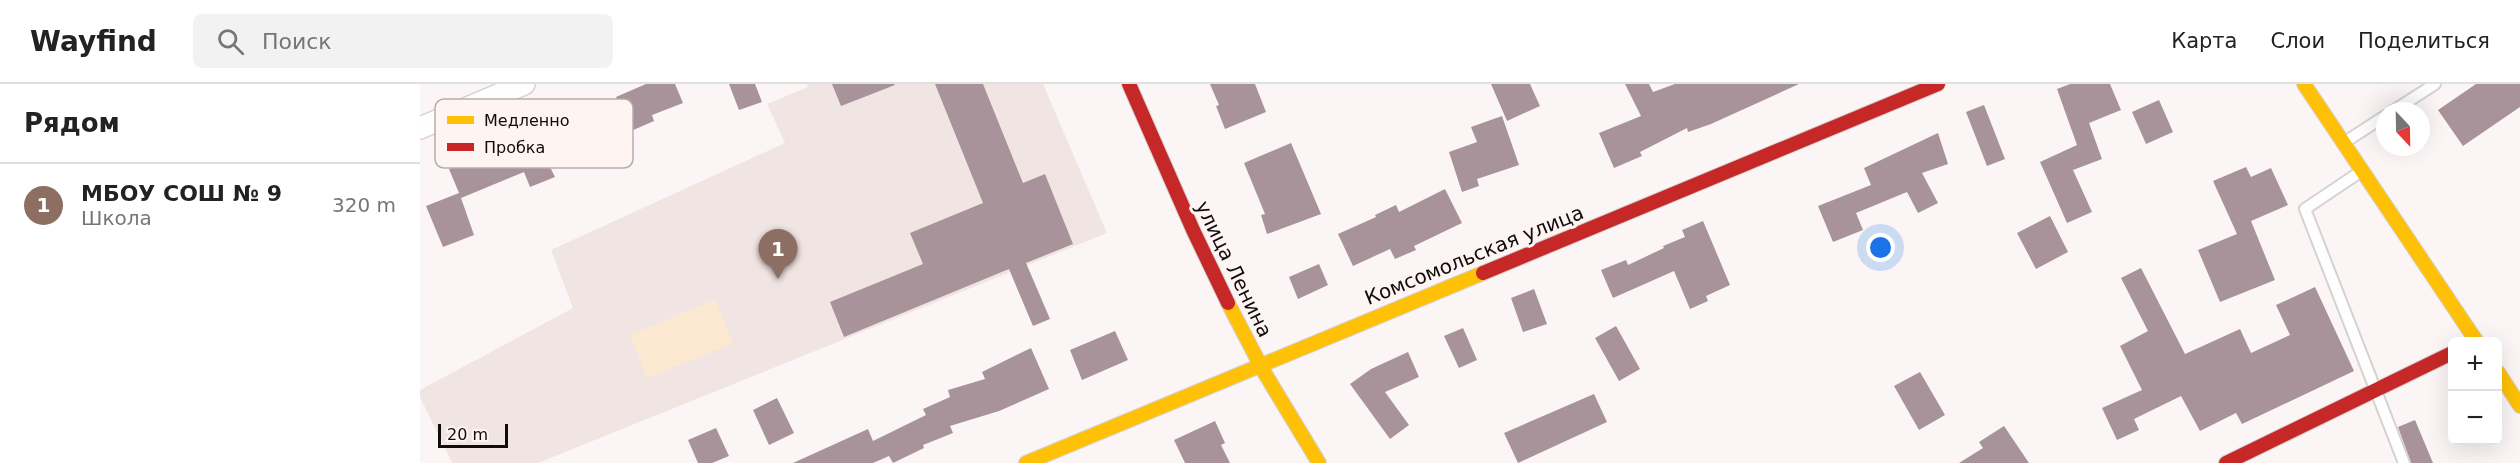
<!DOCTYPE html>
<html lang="ru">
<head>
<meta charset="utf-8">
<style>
  :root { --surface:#fff; --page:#f2f2f2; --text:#222; --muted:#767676; --line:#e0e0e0; --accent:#625e5d }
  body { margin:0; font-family:"DejaVu Sans",sans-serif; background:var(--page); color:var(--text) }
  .controls { position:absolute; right:18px; bottom:18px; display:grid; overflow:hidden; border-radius:9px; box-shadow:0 6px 24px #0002 }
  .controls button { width:54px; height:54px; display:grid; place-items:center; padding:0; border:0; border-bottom:2px solid var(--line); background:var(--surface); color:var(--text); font:30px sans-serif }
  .compass { position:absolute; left:1956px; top:18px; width:54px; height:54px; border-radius:50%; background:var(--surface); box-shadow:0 6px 24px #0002; rotate:158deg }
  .scale { position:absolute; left:18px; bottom:15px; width:70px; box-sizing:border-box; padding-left:6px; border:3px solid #0f0c0b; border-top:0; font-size:16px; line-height:21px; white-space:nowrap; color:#0f0c0b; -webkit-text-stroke:4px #fef4f2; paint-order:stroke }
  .you { position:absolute; left:1461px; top:164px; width:21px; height:21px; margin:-15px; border:4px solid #fff; border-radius:50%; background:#1a73e8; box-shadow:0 0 0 9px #1a73e833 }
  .badge { display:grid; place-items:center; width:39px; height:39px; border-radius:50%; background:var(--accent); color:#fff; font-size:20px; font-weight:700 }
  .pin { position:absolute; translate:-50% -50px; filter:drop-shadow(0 2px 3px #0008) }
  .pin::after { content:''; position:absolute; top:32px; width:21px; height:18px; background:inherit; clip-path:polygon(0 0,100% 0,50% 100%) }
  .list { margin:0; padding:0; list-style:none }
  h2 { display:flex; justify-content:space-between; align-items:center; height:78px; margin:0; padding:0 24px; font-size:26px }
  h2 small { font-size:20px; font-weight:400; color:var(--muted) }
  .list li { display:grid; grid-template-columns:39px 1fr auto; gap:18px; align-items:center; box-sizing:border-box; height:84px; padding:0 24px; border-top:2px solid var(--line) }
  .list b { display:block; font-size:22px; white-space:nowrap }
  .list p { margin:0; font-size:20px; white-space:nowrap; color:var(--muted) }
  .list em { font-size:20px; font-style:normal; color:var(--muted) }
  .icon { flex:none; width:33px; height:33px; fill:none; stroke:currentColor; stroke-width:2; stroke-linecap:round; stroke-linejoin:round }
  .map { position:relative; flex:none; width:2100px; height:379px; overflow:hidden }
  header { display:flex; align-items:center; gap:36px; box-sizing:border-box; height:84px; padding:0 30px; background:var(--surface); border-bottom:2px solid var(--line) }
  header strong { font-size:28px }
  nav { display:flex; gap:33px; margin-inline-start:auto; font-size:21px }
  .search { width:420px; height:54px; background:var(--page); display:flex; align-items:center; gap:15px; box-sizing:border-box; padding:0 21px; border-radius:9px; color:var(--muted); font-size:22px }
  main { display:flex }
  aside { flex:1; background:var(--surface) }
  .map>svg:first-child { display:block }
  .built { fill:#f1e5e3 }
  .green { fill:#fde9d2 }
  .building { fill:#a79399 }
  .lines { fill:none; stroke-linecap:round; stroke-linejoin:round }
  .lane-casing { stroke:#d5d2d1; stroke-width:14 }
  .street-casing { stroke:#d5d2d1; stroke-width:24 }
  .slow-casing { stroke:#d5d2d1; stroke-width:16 }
  .jam-casing { stroke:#d5d2d1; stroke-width:16 }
  .lane { stroke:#fefefe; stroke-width:10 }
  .street { stroke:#fefefe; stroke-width:21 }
  .slow { stroke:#ffc107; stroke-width:14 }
  .jam { stroke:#c62828; stroke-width:14 }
  .labels { text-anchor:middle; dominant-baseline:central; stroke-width:6; stroke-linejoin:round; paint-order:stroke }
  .street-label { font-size:20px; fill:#0f0c0b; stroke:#fef4f2 }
  .key { fill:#fef4f2; stroke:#b6aead; stroke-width:1.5 }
  .key-label { font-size:16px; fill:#0f0c0b }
</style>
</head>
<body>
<header>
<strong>Wayfind</strong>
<div class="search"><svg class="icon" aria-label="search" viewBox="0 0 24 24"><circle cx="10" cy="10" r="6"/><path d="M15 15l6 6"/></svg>Поиск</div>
<nav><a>Карта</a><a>Слои</a><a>Поделиться</a></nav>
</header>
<main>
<aside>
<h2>Рядом<small></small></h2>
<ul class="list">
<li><span class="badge" style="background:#8d6e63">1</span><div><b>МБОУ СОШ № 9</b><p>Школа</p></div><em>320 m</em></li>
</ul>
</aside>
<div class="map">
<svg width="2100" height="379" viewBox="0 0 2100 379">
  <rect width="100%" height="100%" fill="#fbf6f5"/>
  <path class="built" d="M387,0h236l64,149 -569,230h-86l-32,-66v-7l153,-82 -22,-58 234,-107 -18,-39 41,-17z"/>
  <path class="green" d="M295,216l18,43 -86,35 -17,-43z"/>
  <path class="building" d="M226,0h29l8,19 -31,12 2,6 -23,10 -15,-34z
    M309,0h26l7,18 -23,8z
    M412,0h62l1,1 -54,21z
    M515,0h48l40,99 22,-9 28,70 -47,19 24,56 -17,7 -24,-57 -165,68 -14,-35 93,-38 -13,-31 73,-30z
    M790,0h45l11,28 -41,17 -9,-23 3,-1z
    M1071,0h39l10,22 -33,15z
    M1205,0h24l4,8 22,-8h124l-88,40 -23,8 -1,-4 -47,24 2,4 -28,12 -15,-35 42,-17z
    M1650,0h40l11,26 -32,13 13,36 -29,11 19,42 -25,11 -27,-61 37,-17 -20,-56z
    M2056,0h44v23l-57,39 -25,-36z
    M1739,16l14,32 -27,12 -14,-32z
    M1564,21l21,54 -18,7 -21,-54z
    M1082,32l17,49 -42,14 2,7 -17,6 -13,-40 28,-10 -6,-15z
    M153,34l13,31 -37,16 6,12 -25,10 -6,-15 -63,26 13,37 -31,12 -17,-41 33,-13 -10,-24 25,-10 1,3 37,-17 -2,-3z
    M1518,49l10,31 -26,9 16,30 -20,10 -11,-21 -51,21 7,17 -30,12 -15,-36 53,-21 -7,-17z
    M871,59l30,71 -54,20 -6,-19 4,-1 -21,-51z
    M1826,83l5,10 20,-9 17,37 -37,16 24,59 -55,22 -22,-52 39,-16 -24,-53z
    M1025,105l17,34 -48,23 2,4 -21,9 -5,-10 -37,17 -15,-32 38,-17 -1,-2 21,-10 3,7z
    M1630,132l18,36 -32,17 -19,-36z
    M1283,137l27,64 -24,11 2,5 -18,8 -16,-38 -61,27 -12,-28 25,-10 2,5 36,-17 -1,-2 22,-9 -3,-7z
    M899,180l9,21 -30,14 -9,-22z
    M1721,184l44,86 55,-25 11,24 39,-18 -14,-30 39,-18 39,84 -112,53 -6,-11 -36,18 -19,-35 -47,23 5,11 -22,10 -15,-32 40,-18 -22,-44 28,-15 -27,-53z
    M1114,205l13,35 -24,8 -12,-34z
    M1196,242l24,43 -21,12 -24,-43z
    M1043,244l14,32 -18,8 -15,-32z
    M695,247l13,29 -46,20 -12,-30z
    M611,264l18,41 -50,22 -49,15 3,7 -30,12 1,3 -31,15 -4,-7 -16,7h-80l75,-34 5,12 53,-26 -3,-6 27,-12 -2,-7 37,-11 -3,-7z
    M988,268l11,25 -34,15 24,33 -19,14 -40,-55 21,-15z
    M1500,288l25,43 -26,15 -25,-44z
    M1174,310l13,28 -89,41 -14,-30z
    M357,314l17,35 -25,12 -16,-35z
    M1995,336l18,43h-22l-13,-36z
    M795,337l10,22 -4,2 9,18h-45l-11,-23z
    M1584,342l25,37h-70l24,-15 -4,-6z
    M296,344l13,28 -17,7h-14l-10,-23z"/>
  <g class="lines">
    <g class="lane-casing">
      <path id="lane" d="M1973,27l42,-27
        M1925,58l40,-26
        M1940,88l-55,37 99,254"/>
    </g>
    <g class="street-casing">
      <path id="street" d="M0,44l104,-44"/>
    </g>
    <g class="slow-casing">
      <path id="slow" d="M1884,0l173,258
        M808,219l36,69 55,91
        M2078,288l22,34
        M606,379l457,-190"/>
    </g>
    <g class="jam-casing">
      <path id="jam" d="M709,0l64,146 35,73
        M1063,189l455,-189
        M1806,379l226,-110"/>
    </g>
    <use href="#lane" class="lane"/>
    <use href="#street" class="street"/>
    <use href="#slow" class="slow"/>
    <use href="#jam" class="jam"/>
  </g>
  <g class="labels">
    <g class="street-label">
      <text transform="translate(1054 171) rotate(-22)">Комсомольская улица</text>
      <text transform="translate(814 185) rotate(64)">улица Ленина</text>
    </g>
  </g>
  <rect x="15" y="15" width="198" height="69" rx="9" class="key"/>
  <rect x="27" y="32" width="27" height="8" fill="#ffc107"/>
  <rect x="27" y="59" width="27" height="8" fill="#c62828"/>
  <g class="key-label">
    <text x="64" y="42">Медленно</text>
    <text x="64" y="69">Пробка</text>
  </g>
</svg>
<div class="controls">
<button>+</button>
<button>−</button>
</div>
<svg class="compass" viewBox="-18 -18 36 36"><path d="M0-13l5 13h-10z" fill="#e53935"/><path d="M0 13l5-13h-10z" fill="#767676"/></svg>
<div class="scale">20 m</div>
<div class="you"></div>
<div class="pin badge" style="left:358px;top:195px;background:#8d6e63">1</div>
</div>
</main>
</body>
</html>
